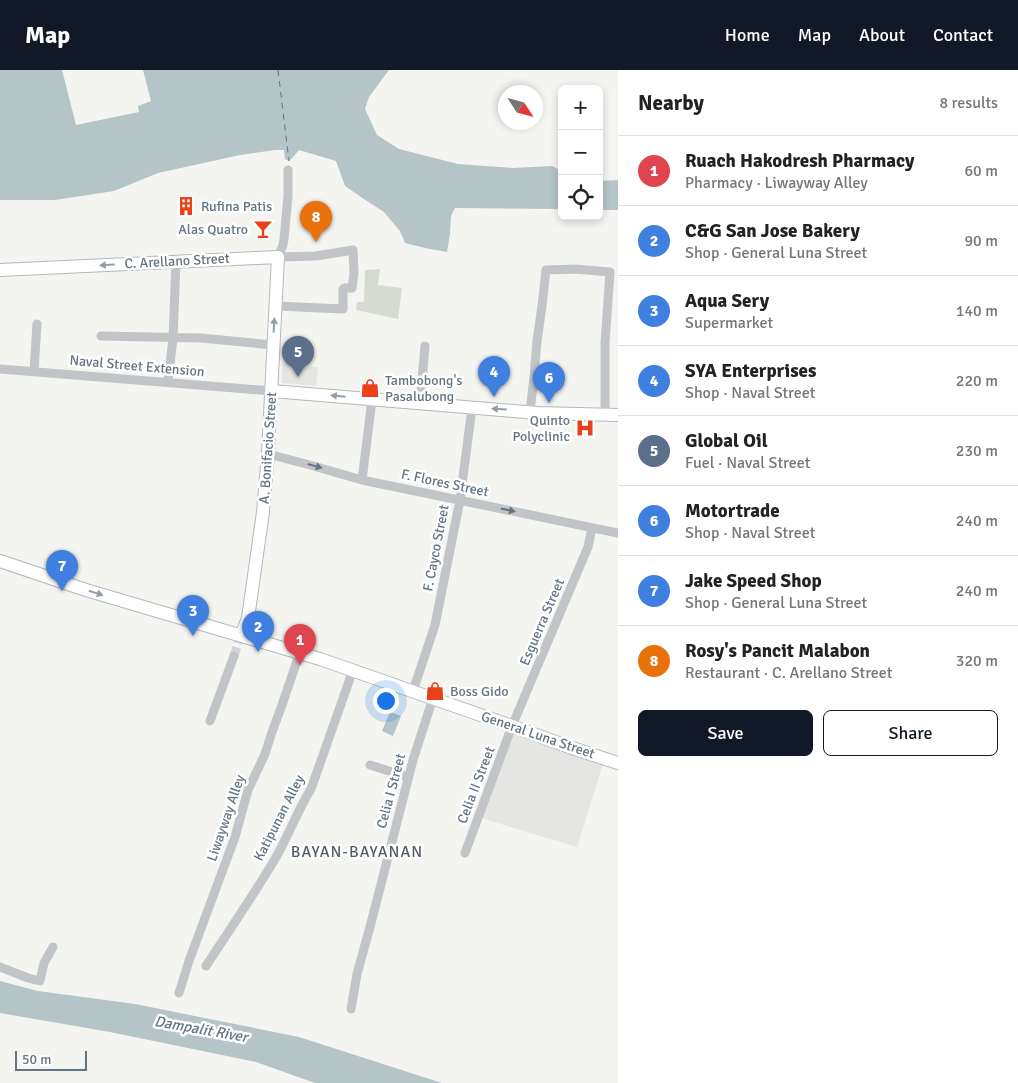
<!DOCTYPE html>
<html lang="en">
<head>
<meta charset="utf-8">
<style>
  :root { --surface:#fff; --page:#f6f6f6; --text:#222; --muted:#767676; --line:#e0e0e0; --accent:#111827 }
  body { margin:0; font-family:Signika,sans-serif; background:var(--page); color:var(--text) }
  .controls { position:absolute; right:15px; top:15px; display:grid; overflow:hidden; border-radius:8px; box-shadow:0 2px 8px #0003 }
  .controls button { width:45px; height:45px; display:grid; place-items:center; padding:0; border:0; border-bottom:1px solid var(--line); background:var(--surface); color:var(--text); font:25px sans-serif }
  .compass { position:absolute; left:498px; top:15px; width:45px; height:45px; border-radius:50%; background:var(--surface); box-shadow:0 2px 8px #0003; rotate:126deg }
  .scale { position:absolute; left:15px; bottom:12px; width:72px; box-sizing:border-box; padding-left:5px; border:2px solid #627582; border-top:0; font-size:14px; line-height:18px; white-space:nowrap; color:#627582; -webkit-text-stroke:4px #fff; paint-order:stroke }
  .you { position:absolute; left:385px; top:630px; width:18px; height:18px; margin:-12px; border:4px solid #fff; border-radius:50%; background:#1a73e8; box-shadow:0 0 0 8px #1a73e833 }
  .badge { display:grid; place-items:center; width:32px; height:32px; border-radius:50%; background:var(--accent); color:#fff; font-size:16px; font-weight:700 }
  .pin { position:absolute; translate:-50% -41px; filter:drop-shadow(0 1px 2px #0008) }
  .pin::after { content:''; position:absolute; top:26px; width:18px; height:15px; background:inherit; clip-path:polygon(0 0,100% 0,50% 100%) }
  .list { margin:0; padding:0; list-style:none }
  h2 { display:flex; justify-content:space-between; align-items:center; height:65px; margin:0; padding:0 20px; font-size:21px }
  h2 small { font-size:16px; font-weight:400; color:var(--muted) }
  .list li { display:grid; grid-template-columns:32px 1fr auto; gap:15px; align-items:center; box-sizing:border-box; height:70px; padding:0 20px; border-top:1px solid var(--line) }
  .list b { display:block; font-size:19px; white-space:nowrap }
  .list p { margin:0; font-size:16px; white-space:nowrap; color:var(--muted) }
  .list em { font-size:16px; font-style:normal; color:var(--muted) }
  .actions { display:flex; gap:10px; padding:15px 20px }
  .actions a { flex:1; padding:11px 0; border:1px solid var(--accent); border-radius:8px; text-align:center; font-size:18px; color:var(--accent) }
  .actions .main { background:var(--accent); color:#fff }
  .icon { flex:none; width:28px; height:28px; fill:none; stroke:currentColor; stroke-width:2; stroke-linecap:round; stroke-linejoin:round }
  .map { position:relative; flex:none; width:618px; height:1013px; overflow:hidden }
  header { display:flex; align-items:center; gap:30px; box-sizing:border-box; height:70px; padding:0 25px; background:var(--accent); color:#fff }
  header strong { font-size:24px }
  nav { display:flex; gap:28px; margin-inline-start:auto; font-size:18px }
  main { display:flex }
  aside { flex:1; background:var(--surface) }
  .map>svg:first-child { display:block }
  .built { fill:#e5e5e3 }
  .garden { fill:#d5dbd1 }
  .water { fill:#b5c4c7 }
  .lines { fill:none; stroke-linecap:round; stroke-linejoin:round }
  .ferry { stroke:#5d787f; stroke-width:1; stroke-dasharray:6 5; stroke-linecap:butt }
  .street-tunnel { stroke:#d0d4d4; stroke-width:9; stroke-dasharray:9 4.5; stroke-linecap:butt }
  .secondary-casing { stroke:#b3b9bd; stroke-width:14 }
  .street { stroke:#c1c5c8; stroke-width:9 }
  .secondary { stroke:#fff; stroke-width:12 }
  .oneway { fill:#919ea8 }
  .oneway2 { fill:#627582 }
  .labels { text-anchor:middle; dominant-baseline:central; stroke-width:5; stroke-linejoin:round; paint-order:stroke }
  .poi-label { font-size:14px; fill:#627582; stroke:#fff; text-anchor:start }
  .street-label { font-size:14px; fill:#627582; stroke:#fff }
  .water-label { font-size:15px; font-style:italic; fill:#5d787f; stroke:#fff }
  .quarter-label { font-size:16px; letter-spacing:1px; fill:#505e67; stroke:#fff }
</style>
</head>
<body>
<header>
<strong>Map</strong>
<nav><a>Home</a><a>Map</a><a>About</a><a>Contact</a></nav>
</header>
<main>
<div class="map">
<svg width="618" height="1013" viewBox="0 0 618 1013">
  <rect width="100%" height="100%" fill="#f4f4f0"/>
  <path class="built" d="M282,293l36,4 -2,19 -34,-3z
    M511,661l92,33 -26,83 -96,-29z"/>
  <path class="garden" d="M380,199l-2,16 24,3 -4,31 -42,-9 1,-8h7l1,-32z"/>
  <path class="water" d="M0,0h62l14,55 63,-13 -1,-6 13,-5 -8,-31h246l-20,27 -4,12 12,26 22,14 59,15 55,4 39,-2 10,5v38l-107,-1 -4,8 -1,17 -3,19 -22,-4 -20,-5 -5,-12 -16,-19 -20,-13 -19,-13 -9,-25 -37,-11 -5,6 -5,5 -4,-2 -1,-9h-9l-35,5 -82,18 -44,18 -59,9h-55z
    M618,110v30h-19v-29z
    M390,642l11,4 -8,20 -11,-5z
    M0,911l38,10 97,13 164,33 143,46h-127l-59,-21 -146,-30 -110,-19z"/>
  <g class="lines">
    <path class="ferry" d="M278,0l11,91"/>
    <path class="street-tunnel" d="M234,586l5,-16"/>
    <g class="secondary-casing">
      <path id="secondary" d="M0,200l278,-13 -10,197 -5,58 -15,106 -7,18
        M272,321l265,22 81,2
        M0,491l86,29 234,69 192,67 60,22 46,15"/>
    </g>
    <path class="street" d="M276,236l67,3v-20l2,-1h7l2,-15 -1,-23 -37,6 -38,1 5,-12 1,-6 4,-43v-26
      M101,266l100,2 72,7
      M0,299l272,22
      M34,301l3,-47
      M168,312l5,-44 3,-77
      M420,333l5,-57
      M530,342l4,-35 3,-36 5,-35 4,-36 29,-1 35,3 -5,71v72
      M268,384l42,11 52,15 256,53
      M362,410l10,-80
      M413,621l22,-66 25,-125 12,-92
      M210,651l24,-65
      M370,695l38,12
      M465,783l47,-127 76,-179 4,-19
      M206,896c22,-34 45,-67 66,-102 15,-24 24,-51 39,-75l42,-119
      M0,897l28,11 12,3 4,-18 9,-16
      M179,923l10,-32 46,-124 13,-47 17,-36 7,-22 10,-27 18,-53
      M351,939l6,-35 13,-47 43,-167 20,-62"/>
    <use href="#secondary" class="secondary"/>
  </g>
  <defs><path id="oneway-solid" d="M-6-.8H1V-3.2L6.5 0L1 3.2V.8H-6Z" transform="scale(1.25)"/></defs>
  <g class="oneway">
    <use href="#oneway-solid" transform="translate(107 195) rotate(177)"/>
    <use href="#oneway-solid" transform="translate(274 255) rotate(-87)"/>
    <use href="#oneway-solid" transform="translate(338 326) rotate(-174)"/>
    <use href="#oneway-solid" transform="translate(499 339) rotate(-176)"/>
    <use href="#oneway-solid" transform="translate(96 523) rotate(17)"/>
  </g>
  <g class="oneway2">
    <use href="#oneway-solid" transform="translate(315 396) rotate(16)"/>
    <use href="#oneway-solid" transform="translate(508 440) rotate(12)"/>
  </g>
  <defs>
    <g id="building-bare" transform="scale(1.5)"><path d="M-4-6H4V6H1V3H-1V6H-4ZM-2.5-4.3h1.7v1.8h-1.7ZM.8-4.3h1.7v1.8H.8ZM-2.5-1h1.7V.8h-1.7ZM.8-1h1.7V.8H.8Z" fill="#e9421b" stroke="#fff" stroke-width="2.5" paint-order="stroke"/></g>
    <g id="bar-bare" transform="scale(1.5)"><path d="M-6-5H6L.8 .8V4.5H3.5V6h-7V4.5H-.8V.8Z" fill="#e9421b" stroke="#fff" stroke-width="2.5" paint-order="stroke"/></g>
    <g id="shop-bare" transform="scale(1.5)"><path d="M-5-2.5h2.3a2.7 3.5 0 0 1 5.4 0H5L5.5 6h-11ZM-1.5-2.5h3a1.5 2.3 0 0 0-3 0Z" fill="#e9421b" stroke="#fff" stroke-width="2.5" paint-order="stroke"/></g>
    <g id="hospital-bare" transform="scale(1.5)"><path d="M-5-5h3v3.5h4V-5h3V5h-3V1.5h-4V5h-3Z" fill="#e9421b" stroke="#fff" stroke-width="2.5" paint-order="stroke"/></g>
  </defs>
  <g fill-rule="evenodd">
    <use href="#building-bare" x="186" y="136"/>
    <use href="#bar-bare" x="263" y="159"/>
    <use href="#shop-bare" x="370" y="318"/>
    <use href="#hospital-bare" x="585" y="358"/>
    <use href="#shop-bare" x="435" y="621"/>
  </g>
  <g class="labels">
    <g class="poi-label">
      <text x="201" y="136">Rufina Patis</text>
      <text x="248" y="159" text-anchor="end">Alas Quatro</text>
      <text x="385" y="310">Tambobong's<tspan x="385" dy="16">Pasalubong</tspan></text>
      <text x="570" y="350" text-anchor="end">Quinto<tspan x="570" dy="16">Polyclinic</tspan></text>
      <text x="450" y="621">Boss Gido</text>
    </g>
    <g class="street-label">
      <text transform="translate(177 191) rotate(-3)">C. Arellano Street</text>
      <text transform="translate(137 296) rotate(5)">Naval Street Extension</text>
      <text transform="translate(268 378) rotate(-86)">A. Bonifacio Street</text>
      <text transform="translate(445 413) rotate(12)">F. Flores Street</text>
      <text transform="translate(436 478) rotate(-79)">F. Cayco Street</text>
      <text transform="translate(542 552) rotate(-67)">Esguerra Street</text>
      <text transform="translate(538 665) rotate(19)">General Luna Street</text>
      <text transform="translate(476 715) rotate(-69)">Celia II Street</text>
      <text transform="translate(391 721) rotate(-75)">Celia I Street</text>
      <text transform="translate(226 748) rotate(-71)">Liwayway Alley</text>
      <text transform="translate(279 748) rotate(-63)">Katipunan Alley</text>
    </g>
    <g class="water-label">
      <text transform="translate(201 959) rotate(10)">Dampalit River</text>
    </g>
    <g class="quarter-label">
      <text x="357" y="782">BAYAN-BAYANAN</text>
    </g>
  </g>
</svg>
<div class="controls">
<button>+</button>
<button>−</button>
<button><svg class="icon" aria-label="locate" viewBox="0 0 24 24"><circle cx="12" cy="12" r="6"/><path d="M12 2v4M12 18v4M2 12h4M18 12h4"/></svg></button>
</div>
<svg class="compass" viewBox="-18 -18 36 36"><path d="M0-13l5 13h-10z" fill="#e53935"/><path d="M0 13l5-13h-10z" fill="#767676"/></svg>
<div class="scale">50 m</div>
<div class="you"></div>
<div class="pin badge" style="left:300px;top:595px;background:#e0444e">1</div>
<div class="pin badge" style="left:258px;top:582px;background:#3f7fe0">2</div>
<div class="pin badge" style="left:193px;top:566px;background:#3f7fe0">3</div>
<div class="pin badge" style="left:494px;top:327px;background:#3f7fe0">4</div>
<div class="pin badge" style="left:298px;top:307px;background:#5c6f8a">5</div>
<div class="pin badge" style="left:549px;top:333px;background:#3f7fe0">6</div>
<div class="pin badge" style="left:62px;top:521px;background:#3f7fe0">7</div>
<div class="pin badge" style="left:316px;top:172px;background:#e8710a">8</div>
</div>
<aside>
<h2>Nearby<small>8 results</small></h2>
<ul class="list">
<li><span class="badge" style="background:#e0444e">1</span><div><b>Ruach Hakodresh Pharmacy</b><p>Pharmacy · Liwayway Alley</p></div><em>60 m</em></li>
<li><span class="badge" style="background:#3f7fe0">2</span><div><b>C&amp;G San Jose Bakery</b><p>Shop · General Luna Street</p></div><em>90 m</em></li>
<li><span class="badge" style="background:#3f7fe0">3</span><div><b>Aqua Sery</b><p>Supermarket</p></div><em>140 m</em></li>
<li><span class="badge" style="background:#3f7fe0">4</span><div><b>SYA Enterprises</b><p>Shop · Naval Street</p></div><em>220 m</em></li>
<li><span class="badge" style="background:#5c6f8a">5</span><div><b>Global Oil</b><p>Fuel · Naval Street</p></div><em>230 m</em></li>
<li><span class="badge" style="background:#3f7fe0">6</span><div><b>Motortrade</b><p>Shop · Naval Street</p></div><em>240 m</em></li>
<li><span class="badge" style="background:#3f7fe0">7</span><div><b>Jake Speed Shop</b><p>Shop · General Luna Street</p></div><em>240 m</em></li>
<li><span class="badge" style="background:#e8710a">8</span><div><b>Rosy's Pancit Malabon</b><p>Restaurant · C. Arellano Street</p></div><em>320 m</em></li>
</ul>
<div class="actions"><a class="main">Save</a><a>Share</a></div>
</aside>
</main>
</body>
</html>
